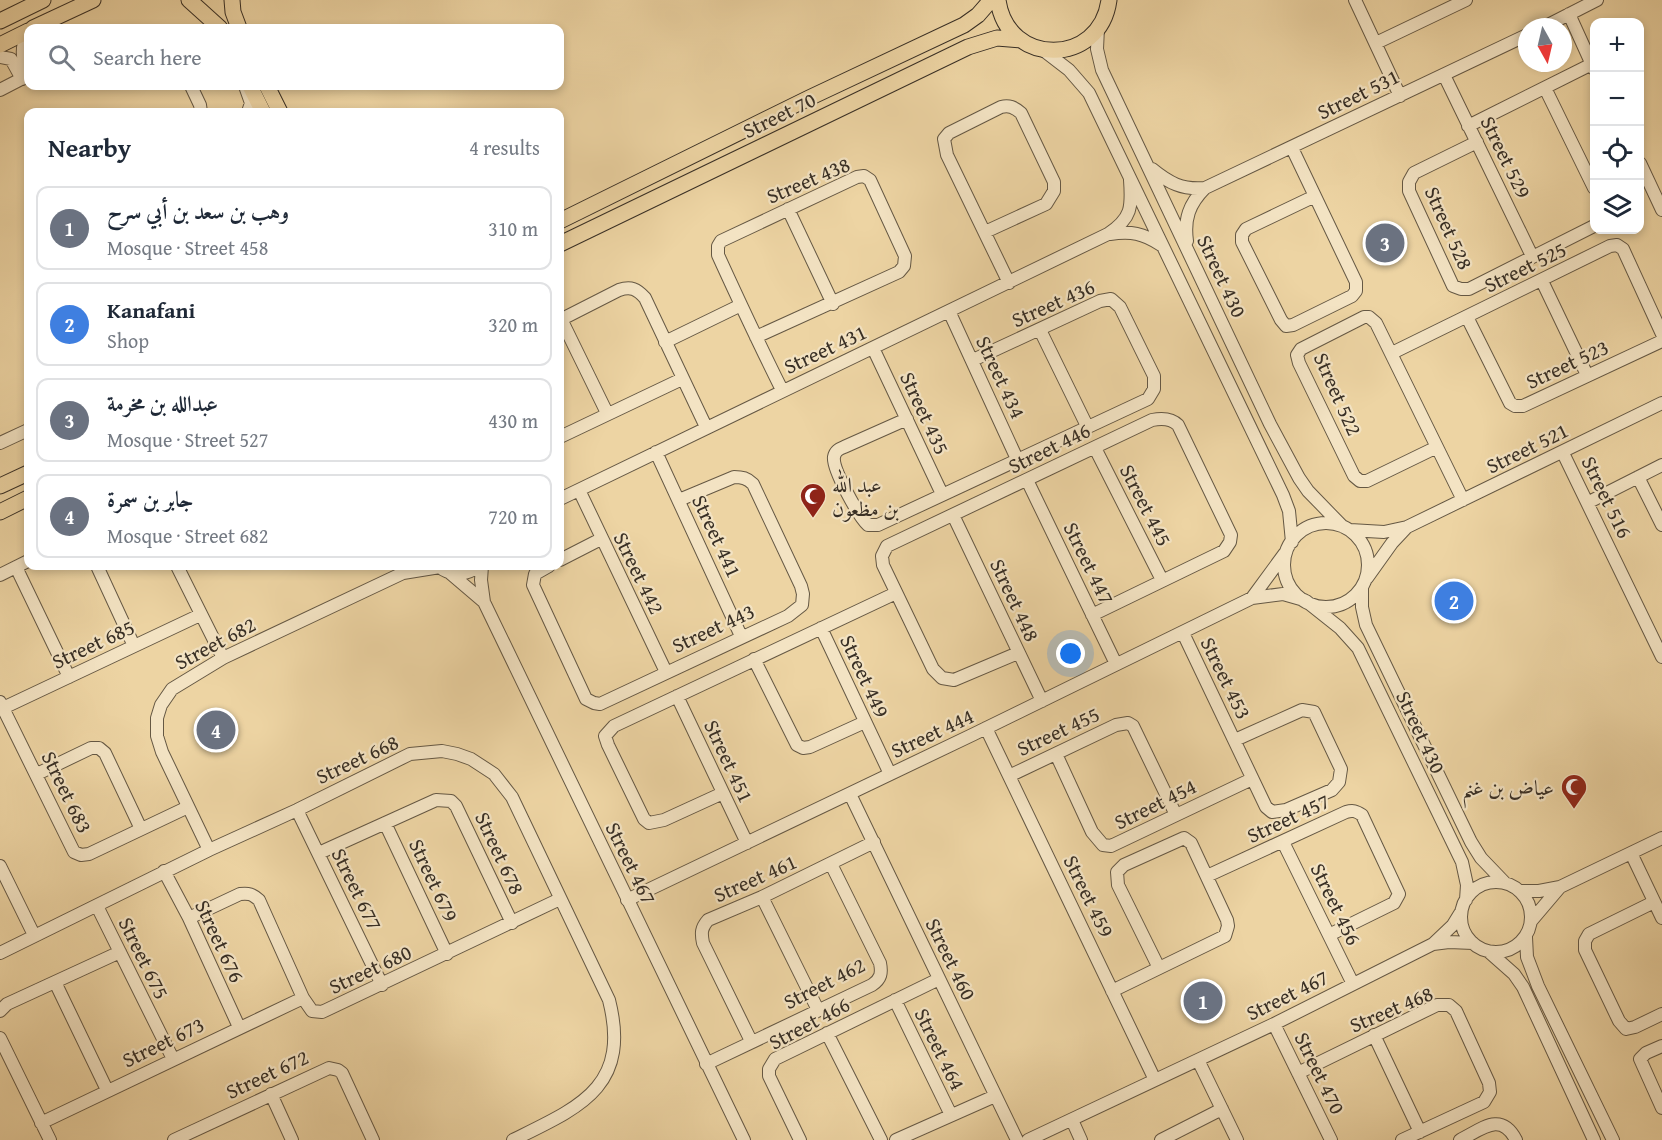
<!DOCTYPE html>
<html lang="en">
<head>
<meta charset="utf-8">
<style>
  :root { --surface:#fff; --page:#f2f2f3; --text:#1f2937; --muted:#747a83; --line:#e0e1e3; --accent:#8f2418 }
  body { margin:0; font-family:"Gentium Book Plus",Amiri,serif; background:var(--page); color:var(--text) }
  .controls { position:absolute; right:18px; top:18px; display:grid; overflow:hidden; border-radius:12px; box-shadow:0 3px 9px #0003 }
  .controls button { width:54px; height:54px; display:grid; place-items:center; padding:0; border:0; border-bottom:2px solid var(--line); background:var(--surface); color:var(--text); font:30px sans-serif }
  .compass { position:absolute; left:1518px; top:18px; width:54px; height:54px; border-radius:50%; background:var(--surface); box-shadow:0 3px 9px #0003; rotate:172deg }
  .you { position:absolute; left:1071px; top:654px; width:21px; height:21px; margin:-15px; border:4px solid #fff; border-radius:50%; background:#1a73e8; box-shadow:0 0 0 9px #1a73e833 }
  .badge { display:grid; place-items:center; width:39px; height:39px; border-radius:50%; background:var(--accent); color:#fff; font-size:20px; font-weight:700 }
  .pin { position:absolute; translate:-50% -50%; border:3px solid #fff; box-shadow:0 2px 6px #0006 }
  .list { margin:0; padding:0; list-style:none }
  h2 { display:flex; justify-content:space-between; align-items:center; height:78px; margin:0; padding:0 24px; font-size:26px }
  h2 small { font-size:20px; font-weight:400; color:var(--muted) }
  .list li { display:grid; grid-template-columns:39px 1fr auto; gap:18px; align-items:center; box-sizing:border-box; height:84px; margin:0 12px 12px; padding:0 12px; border:2px solid var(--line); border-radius:12px }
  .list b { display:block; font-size:22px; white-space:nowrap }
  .list p { margin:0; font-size:20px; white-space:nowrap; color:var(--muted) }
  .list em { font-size:20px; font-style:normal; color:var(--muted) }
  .icon { flex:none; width:33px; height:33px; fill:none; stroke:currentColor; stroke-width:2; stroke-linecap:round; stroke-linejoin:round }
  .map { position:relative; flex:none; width:1662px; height:1140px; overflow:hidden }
  .search { position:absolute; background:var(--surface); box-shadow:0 3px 9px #0003; left:24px; top:24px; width:540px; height:66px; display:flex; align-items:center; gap:15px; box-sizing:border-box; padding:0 21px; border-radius:12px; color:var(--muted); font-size:22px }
  .panel { position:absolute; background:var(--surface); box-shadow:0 3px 9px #0003; left:24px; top:108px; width:540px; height:462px; border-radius:12px }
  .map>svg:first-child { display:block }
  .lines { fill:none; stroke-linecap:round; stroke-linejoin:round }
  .minor-casing { stroke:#655844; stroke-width:14 }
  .major-casing { stroke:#382f25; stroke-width:17 }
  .minor { stroke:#f3e3c3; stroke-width:12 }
  .major { stroke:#edd4a3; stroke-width:15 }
  .labels { text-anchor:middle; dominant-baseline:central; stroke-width:4.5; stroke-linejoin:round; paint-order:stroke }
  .street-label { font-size:21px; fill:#382f25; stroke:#f3e3c3 }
  .poi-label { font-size:21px; fill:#382f25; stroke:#f3e3c3; text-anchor:start }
</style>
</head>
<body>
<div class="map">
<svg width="1662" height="1140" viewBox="0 0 1662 1140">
  <rect width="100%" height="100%" fill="#edd4a3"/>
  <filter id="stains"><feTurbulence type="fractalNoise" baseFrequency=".00333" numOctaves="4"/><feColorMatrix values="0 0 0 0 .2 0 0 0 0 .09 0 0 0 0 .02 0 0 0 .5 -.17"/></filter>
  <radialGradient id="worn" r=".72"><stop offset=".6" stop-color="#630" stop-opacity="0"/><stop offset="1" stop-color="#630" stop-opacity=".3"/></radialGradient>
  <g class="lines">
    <g class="minor-casing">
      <path id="minor" d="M1355,0l45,96
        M1569,14l25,55
        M1544,27l53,-27
        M1098,28l-1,21 5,21 168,354 29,54 9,13 34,35
        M28,31c-7,16 -7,26 0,42
        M1376,43l90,-43
        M1043,50l26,20 20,23 194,402 6,16 3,31
        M0,57l11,2 11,20
        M1444,75l88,181
        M191,86l9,19 1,7
        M1545,88l49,100
        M246,89l5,14 -3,9
        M0,90l27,-14
        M1468,126l124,-62
        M1477,142l-63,31 -5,9v9l44,95 8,3h8l125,-63
        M1292,148l64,134v9l-4,5 -59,29 -7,1 -5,-6 -39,-78v-7l4,-6 69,-33
        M1640,163l22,47
        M1152,169c17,14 30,21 53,19
        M788,209l45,95
        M985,232l61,-28 8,-13v-9l-33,-69c-7,-6 -12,-8 -20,-6l-52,26 -5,6 3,16 62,128
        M1110,234c21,-3 33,-1 51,11
        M1187,241c-3,-22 2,-37 18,-53l322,-153
        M1542,281l45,94
        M949,311l68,148
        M1467,317l43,86 5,3h8l139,-65
        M561,319l46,94
        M560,320l59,-30c12,-4 18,-1 26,8l61,129
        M1040,330l47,96
        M756,337l143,-65 5,-6 1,-10 -35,-76 -6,-4 -7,1 -136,64 -3,5v9c21,46 42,91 64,135
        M665,342l76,-37
        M873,348l69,146
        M1392,353l218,-107 7,-1 6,4 39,85
        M907,419l-63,28c-5,2 -9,4 -10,10 -2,12 25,60 34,68h10l270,-126 6,-10v-13l-34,-69 -9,-8 -11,2 -127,59
        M560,437l122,-58
        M0,443l28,-13
        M1437,447l-70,34h-7l-6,-5 -55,-113 -2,-8 4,-6 63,-32h5l7,6 87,177
        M1095,448l67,132
        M656,452l85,184
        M1563,453l99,204
        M1638,477l24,48
        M1027,480l89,184
        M579,490l87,182
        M560,499l548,-265c24,-16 24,-27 22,-54
        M1589,502l73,-37
        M953,515l89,186
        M1284 565a42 42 0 1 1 84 0a42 42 0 1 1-84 0Z
        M1350,530l34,2 23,-5 255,-124
        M560,560l41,-21
        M97,566l37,80
        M177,566l46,92
        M438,566c13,11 28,10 41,0
        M482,566l-1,14 3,22 260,538
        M549,566l-14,8 -2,11 53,114 8,4 6,1 188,-88 14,-11 1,-11 -2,-8 -48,-102c-6,-6 -11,-7 -19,-7l-55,23
        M16,567l53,110
        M450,573l34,29
        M0,575l28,-14
        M1367,578l25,-35 15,-16
        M1362,587v20l4,18 105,217 10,16 24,25
        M1252,598l33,-45
        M1306,601l34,27 18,20 104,214 5,23 -1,15
        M821,628l69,146
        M1183,633l83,174 6,5 14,-2 46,-20 7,-8 2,-13 -27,-57 -12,-2 -67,30
        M1018,653l-64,27 -12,-2 -9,-9 -50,-104 -1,-9 5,-10 265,-126c10,-2 19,-2 26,5l53,110 -1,7 -6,9 -132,64
        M754,659l43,86 6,3 7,-1 55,-25
        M677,696l70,147
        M0,702l74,150 7,3 8,-1 99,-47
        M3,708l197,-93
        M986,728l169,352
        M1056,754l36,78 11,13 8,1 141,-67
        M37,774l54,-26h8l6,5 36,76
        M1009,776l107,-51 12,-2 5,3 43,89
        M723,793l-59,27 -15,3 -5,-4 -36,-74 -3,-9 9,-10 282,-133
        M850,794l167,346
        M297,810l85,175
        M385,823l62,131
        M1283,842l70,142
        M209,850l-47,-98 -5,-16v-18l4,-13 11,-16 51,-31 180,-85 37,-6
        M319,853l117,-53 15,1 5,5 56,117
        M1631,853l31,65
        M0,866l34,69
        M164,871l25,47 50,109
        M1207,876l139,-64c7,-2 10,-1 16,3l37,79 -5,9 -65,32
        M1461 917a35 35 0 1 1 70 0a35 35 0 1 1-70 0Z
        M1520,891h19l21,-4 102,-49
        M762,897l56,113
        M627,900l345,-165 280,-137 31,-4 21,6
        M1654,902l-65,32 -4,7v9l34,71 7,8 9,-2 27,-13
        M97,906l76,153
        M189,918l51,-24c9,-1 12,0 19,6l44,98 9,13 10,1 238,-113
        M1532,920l28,-33
        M1526,937l1,20 11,29 75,154
        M1433,944l16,-2 24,1
        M1488,951l26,23 9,13 71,153
        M0,953l209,-103 88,-40 113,-56 32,-3 15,3 14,5 23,15 18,23 97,203c22,87 -29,107 -96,140
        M55,982l52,108
        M1112,991l113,-55 3,-10 -1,-6 -36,-77 -7,-5 -60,27 -7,7 1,13 41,83
        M895,1000l56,115
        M0,1011l7,-7 113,-52
        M1274,1024l57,116
        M827,1033l54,107
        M1374,1035l46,97
        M0,1038l50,102
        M751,1041l-48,-98c-2,-10 -2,-15 5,-23l54,-23 112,-55
        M1662,1046l-16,7 -6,6 22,49
        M1198,1060l39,80
        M706,1064l166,-79c9,-6 10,-12 8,-22l-49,-99
        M1298,1073l139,-68h12l7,6 33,72 1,9 -6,10 -82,38
        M271,1094l21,46
        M1072,1120l9,20
        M41,1123l262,-125
        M174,1140l155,-72 9,2 4,3 31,67
        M800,1140l-31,-64v-7l6,-10 164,-80
        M896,1140l99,-44
        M1028,1140l246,-116 159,-80 20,-19 8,-13
        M1161,1140l61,-31
        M1460,1140c22,-11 41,-29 56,0"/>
    </g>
    <g class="major-casing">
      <path id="major" d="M189,0l31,28
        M232,0l1,12 6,16
        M998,0c9,67 102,67 111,0
        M0,21l43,-21
        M33,28l60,-28
        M0,45l28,-14
        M250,86l13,26
        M267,86l13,26
        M560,221l249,-123 155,-73 14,-10 13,-15
        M560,244l408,-197 29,-9 24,2
        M0,486l28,-13
        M0,512l28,-14"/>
    </g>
    <use href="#minor" class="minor"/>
    <use href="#major" class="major"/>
  </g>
  <defs>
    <g id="mosque-pin" transform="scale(1.35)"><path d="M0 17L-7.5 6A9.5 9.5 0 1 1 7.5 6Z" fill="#8f2418" stroke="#f3e3c3"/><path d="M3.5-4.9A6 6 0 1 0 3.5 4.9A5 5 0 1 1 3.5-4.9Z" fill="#fff"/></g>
  </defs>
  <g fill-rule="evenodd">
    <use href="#mosque-pin" x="813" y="496"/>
    <use href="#mosque-pin" x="1574" y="787"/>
  </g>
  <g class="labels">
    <g class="street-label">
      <text transform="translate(1358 94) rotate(-26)">Street 531</text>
      <text transform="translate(779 115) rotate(-26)">Street 70</text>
      <text transform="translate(1506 157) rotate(64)">Street 529</text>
      <text transform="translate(808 180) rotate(-23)">Street 438</text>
      <text transform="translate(1449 228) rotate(66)">Street 528</text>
      <text transform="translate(1525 267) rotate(-26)">Street 525</text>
      <text transform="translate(1222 276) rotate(65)">Street 430</text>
      <text transform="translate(1053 303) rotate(-24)">Street 436</text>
      <text transform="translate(825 349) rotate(-25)">Street 431</text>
      <text transform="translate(1567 364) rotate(-25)">Street 523</text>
      <text transform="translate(1001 377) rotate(65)">Street 434</text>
      <text transform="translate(1338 394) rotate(66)">Street 522</text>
      <text transform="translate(925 413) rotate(65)">Street 435</text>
      <text transform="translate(1049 448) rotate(-26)">Street 446</text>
      <text transform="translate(1527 448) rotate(-26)">Street 521</text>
      <text transform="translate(1607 497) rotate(64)">Street 516</text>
      <text transform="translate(1146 505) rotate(63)">Street 445</text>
      <text transform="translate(717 536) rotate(65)">Street 441</text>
      <text transform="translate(1089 563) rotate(64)">Street 447</text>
      <text transform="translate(639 573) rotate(64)">Street 442</text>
      <text transform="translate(1015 600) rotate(65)">Street 448</text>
      <text transform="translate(713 628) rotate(-25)">Street 443</text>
      <text transform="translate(215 643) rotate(-28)">Street 682</text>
      <text transform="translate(93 644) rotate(-25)">Street 685</text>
      <text transform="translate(865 676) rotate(65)">Street 449</text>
      <text transform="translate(1226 678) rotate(64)">Street 453</text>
      <text transform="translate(1058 731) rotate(-25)">Street 455</text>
      <text transform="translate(1421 732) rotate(65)">Street 430</text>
      <text transform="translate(932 733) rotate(-25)">Street 444</text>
      <text transform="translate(357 759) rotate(-25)">Street 668</text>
      <text transform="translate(729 761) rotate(65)">Street 451</text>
      <text transform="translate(67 792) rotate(64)">Street 683</text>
      <text transform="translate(1155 804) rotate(-26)">Street 454</text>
      <text transform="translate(1288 818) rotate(-25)">Street 457</text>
      <text transform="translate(500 853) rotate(65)">Street 678</text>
      <text transform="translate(631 863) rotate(64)">Street 467</text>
      <text transform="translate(755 878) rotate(-24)">Street 461</text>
      <text transform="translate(434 880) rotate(65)">Street 679</text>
      <text transform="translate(357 889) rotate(64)">Street 677</text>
      <text transform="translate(1089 896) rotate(64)">Street 459</text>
      <text transform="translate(1336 904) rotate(64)">Street 456</text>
      <text transform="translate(220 941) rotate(65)">Street 676</text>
      <text transform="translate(144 958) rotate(64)">Street 675</text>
      <text transform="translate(951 959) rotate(64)">Street 460</text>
      <text transform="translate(370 969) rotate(-25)">Street 680</text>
      <text transform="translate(824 983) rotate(-27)">Street 462</text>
      <text transform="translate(1287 995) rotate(-26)">Street 467</text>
      <text transform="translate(1391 1009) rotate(-23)">Street 468</text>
      <text transform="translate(809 1023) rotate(-28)">Street 466</text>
      <text transform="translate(163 1042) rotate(-26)">Street 673</text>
      <text transform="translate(940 1049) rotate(64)">Street 464</text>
      <text transform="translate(1320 1073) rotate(64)">Street 470</text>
      <text transform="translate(267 1074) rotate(-25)">Street 672</text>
    </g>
    <g class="poi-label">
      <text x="832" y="484">عبد الله<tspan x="832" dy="24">بن مظعون</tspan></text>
      <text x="1554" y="787" text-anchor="end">عياض بن غنم</text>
    </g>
  </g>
  <rect width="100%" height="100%" filter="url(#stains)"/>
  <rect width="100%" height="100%" fill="url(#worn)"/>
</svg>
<div class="controls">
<button>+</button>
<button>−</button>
<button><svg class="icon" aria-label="locate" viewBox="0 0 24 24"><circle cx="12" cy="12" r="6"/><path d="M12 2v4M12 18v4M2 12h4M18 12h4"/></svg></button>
<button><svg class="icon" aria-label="layers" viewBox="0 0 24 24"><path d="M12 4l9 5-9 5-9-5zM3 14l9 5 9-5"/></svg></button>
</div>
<svg class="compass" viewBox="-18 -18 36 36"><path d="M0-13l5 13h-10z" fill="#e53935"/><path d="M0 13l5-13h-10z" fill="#747a83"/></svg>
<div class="you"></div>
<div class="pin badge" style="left:1203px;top:1001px;background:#6b7280">1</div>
<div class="pin badge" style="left:1454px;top:601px;background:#3f7fe0">2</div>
<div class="pin badge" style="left:1385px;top:243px;background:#6b7280">3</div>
<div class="pin badge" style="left:216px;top:730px;background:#6b7280">4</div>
<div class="search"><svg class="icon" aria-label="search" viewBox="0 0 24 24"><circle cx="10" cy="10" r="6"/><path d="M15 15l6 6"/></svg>Search here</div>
<section class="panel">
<h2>Nearby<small>4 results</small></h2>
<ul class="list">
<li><span class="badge" style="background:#6b7280">1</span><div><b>وهب بن سعد بن أبي سرح</b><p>Mosque · Street 458</p></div><em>310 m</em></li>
<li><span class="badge" style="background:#3f7fe0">2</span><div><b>Kanafani</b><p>Shop</p></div><em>320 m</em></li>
<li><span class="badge" style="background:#6b7280">3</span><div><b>عبدالله بن مخرمة</b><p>Mosque · Street 527</p></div><em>430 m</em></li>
<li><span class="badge" style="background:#6b7280">4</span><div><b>جابر بن سمرة</b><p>Mosque · Street 682</p></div><em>720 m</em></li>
</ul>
</section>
</div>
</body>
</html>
